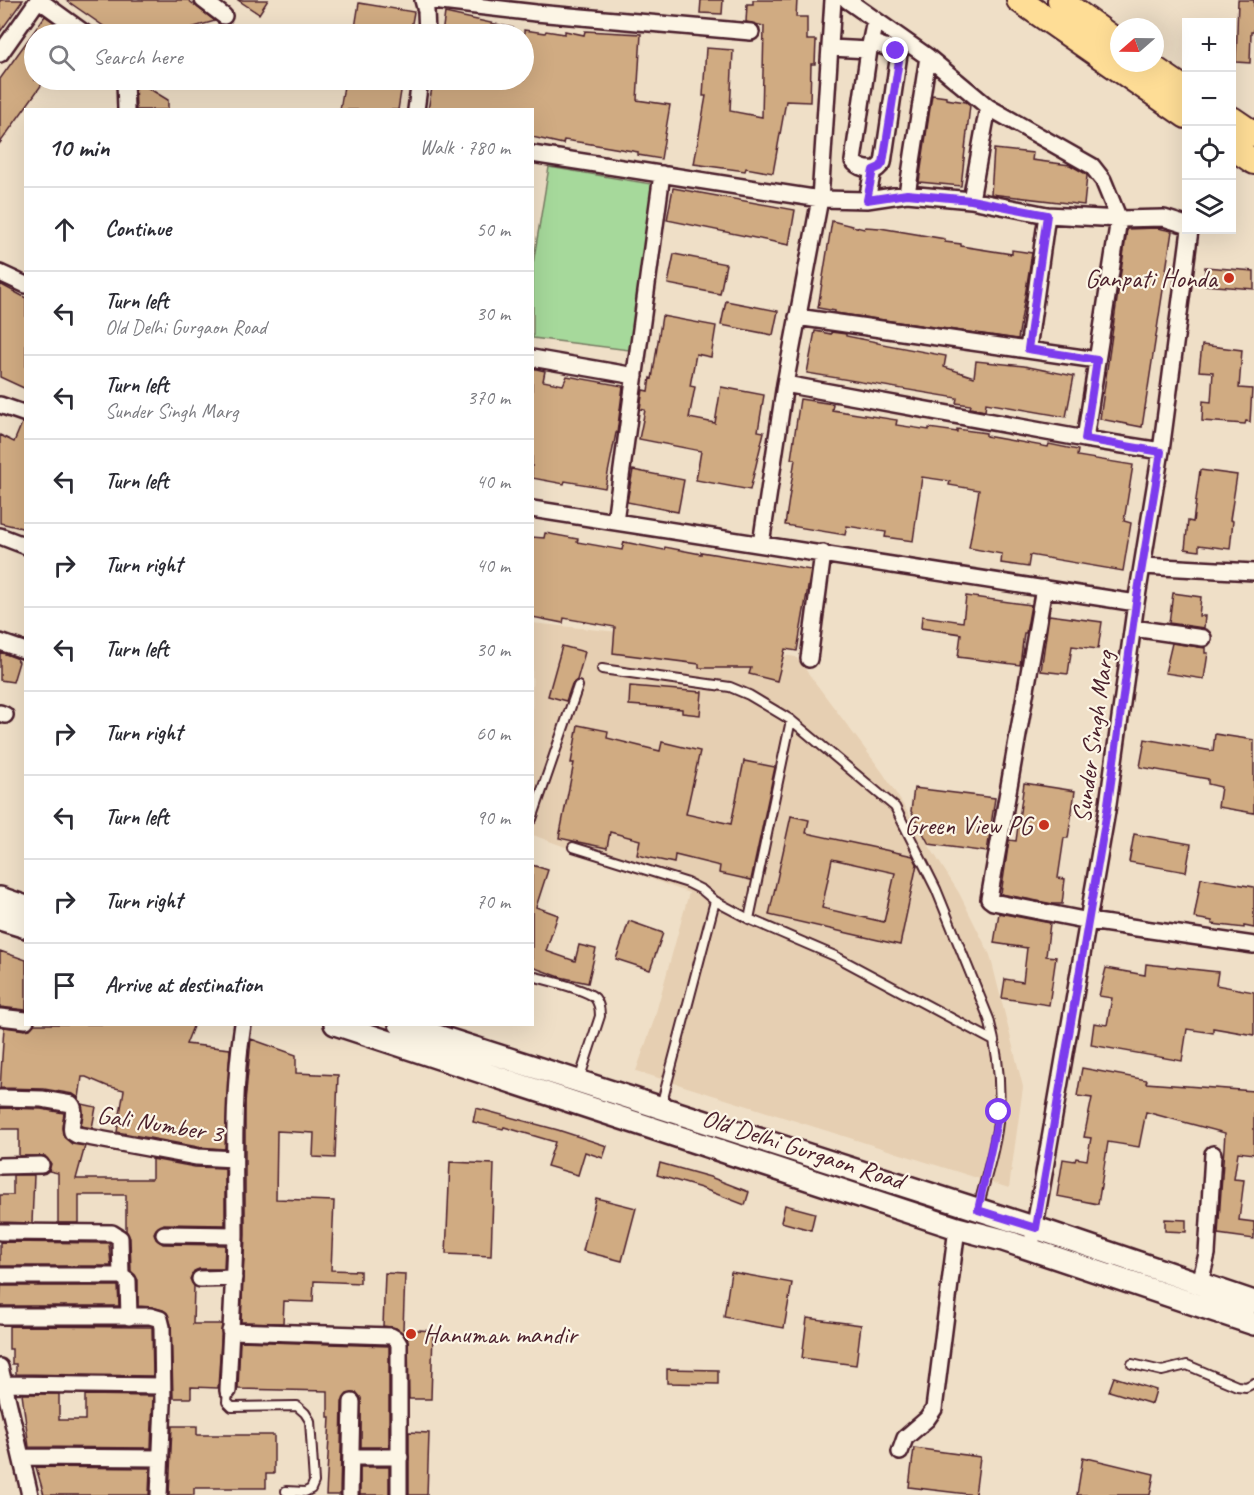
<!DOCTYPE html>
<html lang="en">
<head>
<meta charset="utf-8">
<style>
  :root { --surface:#fff; --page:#f2f2f3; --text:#2b2b33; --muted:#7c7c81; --line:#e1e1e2 }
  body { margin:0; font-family:Caveat,sans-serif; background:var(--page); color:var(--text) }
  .controls { position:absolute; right:18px; top:18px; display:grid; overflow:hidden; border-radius:0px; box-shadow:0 6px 24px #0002 }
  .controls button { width:54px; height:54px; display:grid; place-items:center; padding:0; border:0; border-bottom:2px solid var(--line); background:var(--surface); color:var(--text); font:30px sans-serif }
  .compass { position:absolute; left:1110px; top:18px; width:54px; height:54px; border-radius:50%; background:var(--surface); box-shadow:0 6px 24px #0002; rotate:250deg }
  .stop { position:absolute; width:18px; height:18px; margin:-14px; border:4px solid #7c3aed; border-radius:50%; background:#fff }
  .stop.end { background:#7c3aed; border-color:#fff; box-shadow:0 2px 6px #0008 }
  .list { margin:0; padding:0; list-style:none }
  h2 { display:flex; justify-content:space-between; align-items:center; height:78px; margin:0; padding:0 24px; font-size:26px }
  h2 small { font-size:20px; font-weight:400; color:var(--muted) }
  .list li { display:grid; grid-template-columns:39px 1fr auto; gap:18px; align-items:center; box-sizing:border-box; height:84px; padding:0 24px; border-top:2px solid var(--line) }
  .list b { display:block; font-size:22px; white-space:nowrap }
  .list p { margin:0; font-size:20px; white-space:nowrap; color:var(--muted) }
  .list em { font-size:20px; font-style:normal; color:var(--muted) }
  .icon { flex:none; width:33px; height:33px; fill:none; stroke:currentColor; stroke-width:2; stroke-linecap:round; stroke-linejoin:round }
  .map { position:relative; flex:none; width:1254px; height:1495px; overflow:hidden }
  .search { position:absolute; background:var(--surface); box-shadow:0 6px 24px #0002; left:24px; top:24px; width:510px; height:66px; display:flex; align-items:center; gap:15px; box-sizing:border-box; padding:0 21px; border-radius:33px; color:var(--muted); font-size:22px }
  .panel { position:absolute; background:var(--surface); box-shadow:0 6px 24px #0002; left:24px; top:108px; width:510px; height:918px; border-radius:0px }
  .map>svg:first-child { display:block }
  .built { fill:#e6cfb2 }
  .green { fill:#a6d99b; stroke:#787c63; stroke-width:1.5 }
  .building { fill:#d0ab82; stroke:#4a1f2b; stroke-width:1.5; fill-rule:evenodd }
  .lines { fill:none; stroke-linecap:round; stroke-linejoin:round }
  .lane-casing { stroke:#4a1f2b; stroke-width:12 }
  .street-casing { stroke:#4a1f2b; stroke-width:20 }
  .secondary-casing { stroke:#4a1f2b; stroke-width:26 }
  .primary-casing { stroke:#4a1f2b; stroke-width:28 }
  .lane { stroke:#fcf5e5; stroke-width:8 }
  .street { stroke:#fcf5e5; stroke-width:15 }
  .secondary { stroke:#fcf5e5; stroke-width:21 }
  .primary { stroke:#fedd96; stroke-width:24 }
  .route { stroke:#7c3aed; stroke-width:8 }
  .poi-dot { fill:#c8321e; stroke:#fcf5e5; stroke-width:2 }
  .labels { text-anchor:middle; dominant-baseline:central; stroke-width:4.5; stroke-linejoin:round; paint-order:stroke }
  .poi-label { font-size:26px; fill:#4a1f2b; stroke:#fcf5e5; text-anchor:end }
  .street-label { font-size:26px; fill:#4a1f2b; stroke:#fcf5e5 }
</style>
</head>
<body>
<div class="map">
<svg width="1254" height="1495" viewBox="0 0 1254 1495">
  <rect width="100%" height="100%" fill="#efdfc7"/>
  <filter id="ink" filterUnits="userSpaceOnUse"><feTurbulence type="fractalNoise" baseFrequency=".0167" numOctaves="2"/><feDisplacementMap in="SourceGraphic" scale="12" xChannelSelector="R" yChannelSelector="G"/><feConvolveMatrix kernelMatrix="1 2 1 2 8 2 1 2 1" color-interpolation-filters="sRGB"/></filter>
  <g filter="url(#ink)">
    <path class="built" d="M532,623l115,12 149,22 87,116 76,120 31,62 33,132 -14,101 -373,-117 17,-48 36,-130 -156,-58z"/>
    <path class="green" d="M549,167l108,18 -28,165 -96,-12v-74z"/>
    <path class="building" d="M0,0h23l-23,32z
      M66,0h122l27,21 -45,13h-55z
      M238,0h30l-9,14z
      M701,0h22l-1,14 -22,-1z
      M753,0h44l-1,17h11v23h9l-1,24h-4l-1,38 -24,-1 -13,72 -27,-5 -1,3 -51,-7 12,-68h-3l3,-48 27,2 -3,61 32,6 2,-91 -18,-4 1,-18h6z
      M1238,0h16v32h-3l-1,31 -14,-1z
      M359,3l55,9 -4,22h-56z
      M445,13l69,15 -1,6h-71z
      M45,16l25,18h-36v46h11l-45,63v-64z
      M524,30l21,3 1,-2 19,3v-3l19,4 1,-4 56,3 -4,66 33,5 -9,54 -23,-4v-3l-53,-9 -21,-3 -1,4 -31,-7v-27h-104l5,-28 32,5 1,-7h58z
      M135,80l33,20v10h-32z
      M345,80h55v5h2l-4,25h-58z
      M932,95l14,2v2l20,3 4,3 -9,81 -42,-4z
      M994,149l39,4 -1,7 38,5 16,9 1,2 -3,29 -93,-11z
      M673,188l122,22 -6,35 -122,-25z
      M832,221l32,8 1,-2 15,1 65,11v3l16,2v2l51,8v-4l20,3 -14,86 -183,-26v-2l-17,-3z
      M1157,228l15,3 -30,196 -42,-8 27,-190z
      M674,254l52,10 -6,30 -52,-10z
      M1205,267l49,4v18l-50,-4z
      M0,284l26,14v91l-26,-12z
      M726,301l52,10 -5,24 -52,-10z
      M662,316l54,10 -5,31 -15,-3 -6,32 5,1 -6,31 26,5 6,-36 43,8 -6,36 6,1 -14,58 -54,-10 5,-29 -62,-12 6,-29 -5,-1 3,-19 5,1 2,-13 2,1z
      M815,331l16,3v-2l15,2v2l31,6v1l69,13 -2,11 30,10 2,-16 48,5 50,10 -8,41 -80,-14 -1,8 -15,-3 1,-3 -15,-2 1,-5 -150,-25z
      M1202,345l40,5 -3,38 13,1 -2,33 -4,-1 -1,3 -43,-3 1,-20 8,1 2,-30 -14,-1z
      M532,368l13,3 -2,10 20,4 4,-9 56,10 -6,47h-1l-11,55 -40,-7 -1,3 -32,-6z
      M800,399l33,5 -1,6 65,10 -1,5 33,5v-2l28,4v-3l29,4v3l62,11 1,-3 29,6 -1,6 56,9 -9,56 7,2 -8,48 -93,-16 -2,12 -27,-4 1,-9 -33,-6 10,-58 -30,-5 1,-4 -28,-4 -9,64 -28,-4 1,-5 -39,-6 -2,9 -60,-10 10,-66h-4z
      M22,423h4v106l-26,-6v-88l14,7z
      M633,470l51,10 -6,32 -51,-10z
      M1200,470l37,5 -7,45 3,1 -3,28 -31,-4v6l-14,-2 3,-28 5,1z
      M545,533l33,6 -1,3 45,8 2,-8 40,8 1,-3 36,7v-2l110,18 -14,81 -12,-2 -8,32 -28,-7 2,-6h-52v-4l-86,-11 2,-26 -51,-9 -1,5 -31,-6v-80l12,1z
      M1173,593l28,4 -2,19h6l-1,12 -35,-5z
      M966,596l65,9 -5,28h-2l-4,32 -62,-8 3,-23 -40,-6 1,-12 41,6z
      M1049,615l53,7 -4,27 -26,-3 -4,28 -27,-3z
      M1172,643l33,5v5h3l-4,26 -39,-6z
      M562,646l23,6 -8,28 -5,4 -6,17 -18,-5z
      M0,652l16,6 3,4 -6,20 -13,-2z
      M630,686l72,6 -2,23 -18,-2v-4l-53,-4z
      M578,725l30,6 -1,7 53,13 2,-9 38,9 -14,63 45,10 13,-63 31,6 -24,113 -32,-7 1,-7 -45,-11 -1,8 -37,-8 3,-15 -30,-8 -3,16 -48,-10 15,-75h-3z
      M1215,734l39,6v73l-36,-6 3,-20 -13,-3v-5l-68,-12 5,-28 68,12z
      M1024,783l51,8 -7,47h-4l-6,40 7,1 -3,25h-9l-52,-10 8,-54 7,1z
      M914,788l81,10 -8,54 -58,-8 -18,-33z
      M791,816l18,4 -3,13 107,23 4,8 -17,81 -131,-30zM832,859l63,14 -11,49 -62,-14z
      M1134,834l57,10 -5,28 -57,-10z
      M532,865l16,5 -12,37 22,8 -12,36 29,10 4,-16 17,4 -8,34 -28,-6 -28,-10z
      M1201,878l53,9v41l-10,-2v2l-32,-4v-3l-18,-3z
      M999,913l51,10 -4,33 10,1 -7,48 -47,-7 3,-19 18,3 4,-34 -33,-5z
      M629,921l34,12 -13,37 -34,-11z
      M0,951l26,9v50l-26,-3z
      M1146,964l72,8 -2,13 38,7v43l-41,-7v5l-26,-4 -5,32 -91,-16 3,-22 13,2 5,-27 -13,-2 7,-28 39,7z
      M34,1024h160l-8,20 44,5 -5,100 -27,-2 -81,-15 7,-42 -17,-4 -21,-9h-4l-3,21 -6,-4 -29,-5 -44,-1 4,-61 21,3 5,-1z
      M251,1039l45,16v18l42,2 -3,83 -22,-1 1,-24 -37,-2 -1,68 58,2 -3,69 29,1v12l-46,-2 -1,21 -29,-1 -1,22 -42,-1 4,-87v-132z
      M1082,1068l65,12 -1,3 108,8v63l-16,-2 -4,27 10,1 -5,40 15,2v17l-36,-5 7,-101 -79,-21 -7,35 -31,-5 -10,62 -41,-8 6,-37 12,2 1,-3 11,2 4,-22 -7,-1 8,-39 -15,-2z
      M82,1104l14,3 -4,21 -11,-2 2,-12z
      M0,1108l41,1 23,4 -2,15 2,9 8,7 13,2 -9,33h76v-20l43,8 30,1v57l-61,-1 -8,5 -2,4 2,6 7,5 62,1 -1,24h-25l-5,2 -4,8 4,7 -1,38h29l-4,64 -27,-1v11h-18l-2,-73 -4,-12 -4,-3 -11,-3 -14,-1v-26l-7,-9 -1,-33 -4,-7v-36h-47v28h-21v-50l-9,-2 2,-7 -6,-8h-26v-27h-19z
      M476,1108l82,22 49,16 -4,12 -18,-6 -7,23 -31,-9 8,-24 -51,-15 -1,2 -30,-7z
      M450,1162l44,2 -3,92 -45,-2z
      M660,1163l50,14 39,15 -4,13 -44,-17 -44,-13z
      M13,1175h21l-2,48 -32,-1v-27h13z
      M596,1198l40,10 -14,53 -39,-10z
      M785,1205l30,8 -4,17 -30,-8z
      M1165,1219l21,1v12l-21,-1z
      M0,1242l109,1 2,23h-111z
      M731,1272l61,11 -8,45 -60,-11z
      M385,1273l20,1 -2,55 30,2 -2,68h-22l-1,-59 -4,-6 -8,-6 -13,-2z
      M1,1286h117l1,20h-119z
      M807,1318l54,7 -5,40 -54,-7z
      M9,1326l143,1 1,49 -137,-2v-10h-4v-15h-3z
      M240,1341l149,5v101h-28v-49l-4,-5 -10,1 -5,8 -2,93h-14l4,-78h-2v-26l-90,-2z
      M667,1369l51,1v14l-51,-1z
      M1114,1377l42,13 -4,14 -43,-13z
      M22,1394h37v26h26v-25l68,1 -2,52 -122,-1z
      M172,1426h25v9h77v39h-8v14h-72v7h-25z
      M409,1432l20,1 -2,62h-18z
      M914,1448l66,9 -5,38 -66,-8z
      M1083,1457l71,17 -4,21h-73z
      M36,1467l114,1 -1,27h-105z
      M360,1467h29v28h-29z"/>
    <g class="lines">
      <g class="lane-casing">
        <path id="lane" d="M602,669l128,18 19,8 42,25 104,87 41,82 53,130c8,30 12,62 10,93 -2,32 -13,65 -21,96
          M532,819l46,-133
          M573,847l115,36 14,7 13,11 34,18 86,37 159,85
          M749,919l42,-199
          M532,976c14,4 54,13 63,22 4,5 5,12 5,18l-21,64
          M661,1106l54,-205
          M1132,1364l30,7 25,-6 50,21 9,1 8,-4
          M228,1391l-1,11 5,5 65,-1 8,7 5,8 4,61 -3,7 -6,3 -19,-1"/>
      </g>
      <g class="street-casing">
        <path id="street" d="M39,0l47,34
          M203,0l21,16
          M423,0l3,11 1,23
          M424,0l112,13 215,19
          M847,0l81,57 60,50 104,59 11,14 16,39 -34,220
          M831,48l38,2 6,-30
          M869,50l-16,111c5,7 15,9 24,8l6,-6 16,-109 -3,-3 -25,-9
          M0,54l38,-54
          M125,80l1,30
          M416,110l4,-30
          M532,154l288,45 47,1 40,-6 64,6 76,15 72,4 45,-1 22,7
          M907,194l21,-137
          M867,200l6,-30
          M971,200l17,-93
          M0,273l26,12
          M797,317l300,43
          M1028,349l19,-134
          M532,358l103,18
          M785,384l300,55 76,12
          M0,405l26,9
          M532,509l604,94
          M615,521l47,-347
          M0,536l26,10
          M761,544l24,-160 35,-185 13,-199
          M1143,566l111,6
          M1044,588l-55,311 4,3 96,19 165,24
          M1133,628l70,10
          M0,642l26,9
          M809,659l14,-106
          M0,713l5,2
          M0,1017l26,3
          M0,1098l42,1 29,5c7,8 -2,19 1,28l5,3 120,22 37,2
          M0,1166l41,-1
          M0,1232l112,1 8,5 1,38
          M164,1234l71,1
          M1033,1237l74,-426 29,-208 25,-152 29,-221
          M0,1276h121l7,5 1,36
          M200,1279l34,-1
          M1200,1283l7,-29 6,-100
          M0,1316h150l10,3 2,8 1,77 -4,91
          M230,1331l161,5 5,3 3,5v151
          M0,1367l30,128
          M4,1384l158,2
          M228,1391c2,-52 6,-104 7,-156 0,-70 -3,-141 8,-211
          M900,1452l5,-14 22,-19 7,-10 23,-181
          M22,1457l139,1
          M351,1457h49
          M350,1495l2,-93"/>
      </g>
      <g class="secondary-casing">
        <path id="secondary" d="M0,898l26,9
          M0,919l26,8
          M335,1024l622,204 46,12 251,84
          M400,1024l636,204 218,74"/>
      </g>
      <g class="primary-casing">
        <path id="primary" d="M1019,0l167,116
          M1060,0l59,43
          M1146,63l40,27
          M1232,119l22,15
          M1232,147l22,15"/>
      </g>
      <use href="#lane" class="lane"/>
      <use href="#street" class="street"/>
      <use href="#secondary" class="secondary"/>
      <use href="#primary" class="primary"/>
    </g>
  </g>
  <g class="lines" filter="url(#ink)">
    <path class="route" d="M896,51l4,3 -17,109 -3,4 -7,3 -6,30 40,-6 64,6 76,15 -19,134 69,11 -12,79 76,13 -25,151 -29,208 -71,417 -58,-18 21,-98"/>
  </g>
  <g class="poi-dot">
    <circle cx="1229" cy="278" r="6"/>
    <circle cx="1044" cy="825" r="6"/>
    <circle cx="411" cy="1334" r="6"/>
  </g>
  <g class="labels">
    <g class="poi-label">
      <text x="1217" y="278">Ganpati Honda</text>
      <text x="1032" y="825">Green View PG</text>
      <text x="423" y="1334" text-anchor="start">Hanuman mandir</text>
    </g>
    <g class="street-label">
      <text transform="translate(1093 737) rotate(-82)">Sunder Singh Marg</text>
      <text transform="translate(160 1124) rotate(9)">Gali Number 3</text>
      <text transform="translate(803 1149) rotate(18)">Old Delhi Gurgaon Road</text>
    </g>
  </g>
</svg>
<div class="controls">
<button>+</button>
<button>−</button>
<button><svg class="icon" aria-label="locate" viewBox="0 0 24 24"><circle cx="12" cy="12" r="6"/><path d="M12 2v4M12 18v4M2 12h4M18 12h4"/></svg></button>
<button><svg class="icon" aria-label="layers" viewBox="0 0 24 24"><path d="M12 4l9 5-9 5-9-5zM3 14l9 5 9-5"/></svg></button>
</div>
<svg class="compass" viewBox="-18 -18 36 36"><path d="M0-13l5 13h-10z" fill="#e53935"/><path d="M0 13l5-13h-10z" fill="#7c7c81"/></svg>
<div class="stop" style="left:999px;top:1112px"></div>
<div class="stop end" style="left:896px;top:51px"></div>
<div class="search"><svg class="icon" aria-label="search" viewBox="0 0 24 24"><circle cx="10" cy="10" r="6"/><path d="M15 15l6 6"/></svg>Search here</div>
<section class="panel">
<h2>10 min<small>Walk · 780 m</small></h2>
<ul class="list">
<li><svg class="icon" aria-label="ahead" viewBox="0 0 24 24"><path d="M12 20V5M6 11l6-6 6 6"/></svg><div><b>Continue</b></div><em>50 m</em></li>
<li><svg class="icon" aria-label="left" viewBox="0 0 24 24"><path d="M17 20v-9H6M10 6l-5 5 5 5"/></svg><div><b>Turn left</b><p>Old Delhi Gurgaon Road</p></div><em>30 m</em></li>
<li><svg class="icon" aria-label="left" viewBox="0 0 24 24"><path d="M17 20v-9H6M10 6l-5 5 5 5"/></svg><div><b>Turn left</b><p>Sunder Singh Marg</p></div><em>370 m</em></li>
<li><svg class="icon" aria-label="left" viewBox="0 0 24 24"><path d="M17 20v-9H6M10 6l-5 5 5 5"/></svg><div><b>Turn left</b></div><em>40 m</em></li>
<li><svg class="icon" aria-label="right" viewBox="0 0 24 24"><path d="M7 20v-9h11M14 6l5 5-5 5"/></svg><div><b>Turn right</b></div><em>40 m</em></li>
<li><svg class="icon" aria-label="left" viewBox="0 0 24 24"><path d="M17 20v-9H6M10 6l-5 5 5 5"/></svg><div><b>Turn left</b></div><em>30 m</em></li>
<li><svg class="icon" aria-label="right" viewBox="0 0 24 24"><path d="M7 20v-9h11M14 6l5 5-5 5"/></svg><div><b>Turn right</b></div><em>60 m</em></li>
<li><svg class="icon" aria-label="left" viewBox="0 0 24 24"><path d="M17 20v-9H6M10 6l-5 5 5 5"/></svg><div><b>Turn left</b></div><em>90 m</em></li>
<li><svg class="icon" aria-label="right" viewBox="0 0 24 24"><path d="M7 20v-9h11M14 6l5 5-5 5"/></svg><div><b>Turn right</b></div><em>70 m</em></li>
<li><svg class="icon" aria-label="arrive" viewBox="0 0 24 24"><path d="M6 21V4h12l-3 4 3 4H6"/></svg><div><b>Arrive at destination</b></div></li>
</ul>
</section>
</div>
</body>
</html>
